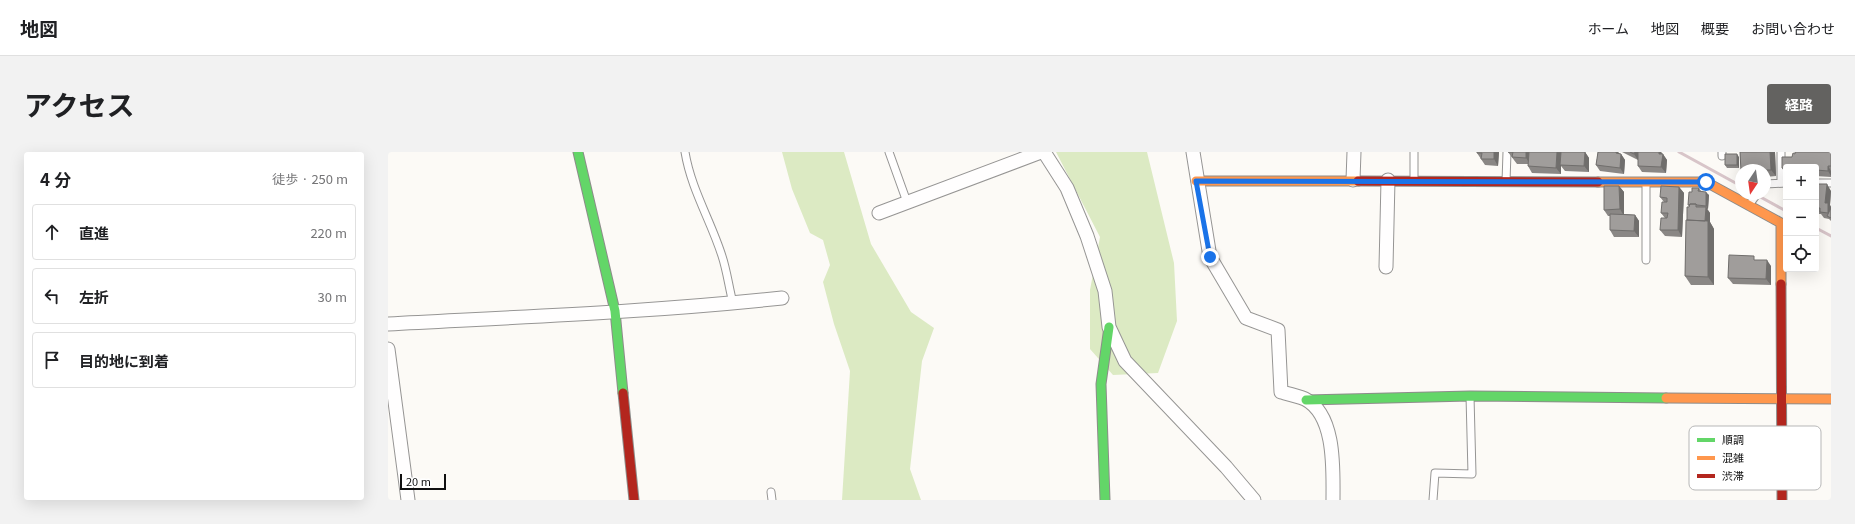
<!DOCTYPE html>
<html lang="ja">
<head>
<meta charset="utf-8">
<style>
  :root { --surface:#fff; --page:#f2f2f2; --text:#202124; --muted:#757577; --line:#e0e0e0; --accent:#636260 }
  body { margin:0; font-family:Georgia,"Noto Sans JP",serif; background:var(--page); color:var(--text) }
  .controls { position:absolute; right:12px; top:12px; display:grid; overflow:hidden; border-radius:4px; box-shadow:0 4px 16px #0002 }
  .controls button { width:36px; height:36px; display:grid; place-items:center; padding:0; border:0; border-bottom:1px solid var(--line); background:var(--surface); color:var(--text); font:20px sans-serif }
  .compass { position:absolute; left:1347px; top:12px; width:36px; height:36px; border-radius:50%; background:var(--surface); box-shadow:0 4px 16px #0002; rotate:193deg }
  .scale { position:absolute; left:12px; bottom:10px; width:46px; box-sizing:border-box; padding-left:4px; border:2px solid #101010; border-top:0; font-size:11px; line-height:14px; white-space:nowrap; color:#101010; -webkit-text-stroke:3px #fff; paint-order:stroke }
  .stop { position:absolute; width:12px; height:12px; margin:-9px; border:3px solid #1a73e8; border-radius:50%; background:#fff }
  .stop.end { background:#1a73e8; border-color:#fff; box-shadow:0 1px 4px #0008 }
  .list { margin:0; padding:0; list-style:none }
  h2 { display:flex; justify-content:space-between; align-items:center; height:52px; margin:0; padding:0 16px; font-size:17px }
  h2 small { font-size:13px; font-weight:400; color:var(--muted) }
  .list li { display:grid; grid-template-columns:26px 1fr auto; gap:12px; align-items:center; box-sizing:border-box; height:56px; margin:0 8px 8px; padding:0 8px; border:1px solid var(--line); border-radius:4px }
  .list b { display:block; font-size:15px; white-space:nowrap }
  .list em { font-size:13px; font-style:normal; color:var(--muted) }
  .icon { flex:none; width:22px; height:22px; fill:none; stroke:currentColor; stroke-width:2; stroke-linecap:round; stroke-linejoin:round }
  .map { position:relative; flex:none; width:1443px; height:348px; overflow:hidden; border-radius:4px }
  header { display:flex; align-items:center; gap:24px; box-sizing:border-box; height:56px; padding:0 20px; background:var(--surface); border-bottom:1px solid var(--line) }
  header strong { font-size:19px }
  nav { display:flex; gap:22px; margin-inline-start:auto; font-size:14px }
  .intro { display:flex; align-items:center; justify-content:space-between; box-sizing:border-box; height:96px; padding:0 24px }
  h1 { margin:0; font-size:28px }
  .button { padding:10px 18px; border-radius:4px; background:var(--accent); color:#fff; font-size:14px; font-weight:700 }
  main { display:flex; gap:24px; padding:0 24px }
  aside { flex:1; background:var(--surface); border-radius:4px; box-shadow:0 4px 16px #0002 }
  .map>svg:first-child { display:block }
  .forest { fill:#dceac3 }
  .lines { fill:none; stroke-linecap:round; stroke-linejoin:round }
  .lane-casing { stroke:#969594; stroke-width:9 }
  .street-casing { stroke:#969594; stroke-width:15 }
  .fast-casing { stroke:#8d8c8a; stroke-width:11 }
  .slow-casing { stroke:#8d8c8a; stroke-width:11 }
  .jam-casing { stroke:#8d8c8a; stroke-width:11 }
  .lane { stroke:#fffefe; stroke-width:7 }
  .street { stroke:#fffefe; stroke-width:13 }
  .fast { stroke:#63d668; stroke-width:9 }
  .slow { stroke:#ff974d; stroke-width:9 }
  .jam { stroke:#b3261e; stroke-width:9 }
  .rail { stroke:#d8c5c9; stroke-width:3 }
  .wall { fill:#8a8785 }
  .shaded-wall { fill:#706e6c }
  .building { fill:#a09d9b; stroke:#706e6c }
  .route { stroke:#1a73e8; stroke-width:5 }
  .key { fill:#fff; stroke:#b7b7b7; stroke-width:1 }
  .key-label { font-size:11px; fill:#101010 }
</style>
</head>
<body>
<header>
<strong>地図</strong>
<nav><a>ホーム</a><a>地図</a><a>概要</a><a>お問い合わせ</a></nav>
</header>
<div class="intro"><h1>アクセス</h1><a class="button">経路</a></div>
<main>
<aside>
<h2>4 分<small>徒歩 · 250 m</small></h2>
<ul class="list">
<li><svg class="icon" aria-label="ahead" viewBox="0 0 24 24"><path d="M12 20V5M6 11l6-6 6 6"/></svg><div><b>直進</b></div><em>220 m</em></li>
<li><svg class="icon" aria-label="left" viewBox="0 0 24 24"><path d="M17 20v-9H6M10 6l-5 5 5 5"/></svg><div><b>左折</b></div><em>30 m</em></li>
<li><svg class="icon" aria-label="arrive" viewBox="0 0 24 24"><path d="M6 21V4h12l-3 4 3 4H6"/></svg><div><b>目的地に到着</b></div></li>
</ul>
</aside>
<div class="map">
<svg width="1443" height="348" viewBox="0 0 1443 348">
  <rect width="100%" height="100%" fill="#fcfaf6"/>
  <path class="forest" d="M394,0h62l27,92 40,68 23,16 -12,33 -12,108 11,31h-79l8,-129 -16,-47 -11,-42 7,-17 -7,-25 -13,-7 -18,-44z
    M668,0h91l27,111 3,58 -19,52 -45,2 -23,-26v-59l10,-53z"/>
  <g class="lines">
    <g class="lane-casing">
      <path id="lane" d="M297,0c6,37 26,69 37,104 5,15 7,32 11,47
        M501,0l18,50
        M1334,4v-4
        M1026,29v-29
        M1118,30l1,-30
        M1393,31v-31
        M1428,31h15
        M1377,32l21,-1
        M1361,53l8,-11
        M1258,108v-78
        M383,340l1,8
        M1045,348l2,-27 37,1 -2,-78"/>
    </g>
    <g class="street-casing">
      <path id="street" d="M656,0l23,36 20,48 18,55 4,36 16,34 101,106 28,33
        M805,0l17,105 36,61 32,12 3,62c8,2 17,4 24,7 31,16 28,71 28,101
        M965,28l1,-28
        M491,61l162,-61
        M998,115l2,-87
        M0,172c131,-7 263,-12 394,-26
        M0,197l20,151"/>
    </g>
    <g class="fast-casing">
      <path id="fast" d="M190,0l37,159 8,82
        M918,248l164,-4 196,2
        M717,348l-4,-116 8,-57"/>
    </g>
    <g class="slow-casing">
      <path id="slow" d="M808,29h162
        M1210,30h108l75,41v61
        M1278,246l165,1"/>
    </g>
    <g class="jam-casing">
      <path id="jam" d="M970,29l240,1
        M1393,132l1,216
        M235,241l11,107"/>
    </g>
    <use href="#lane" class="lane"/>
    <use href="#street" class="street"/>
    <use href="#fast" class="fast"/>
    <use href="#slow" class="slow"/>
    <use href="#jam" class="jam"/>
    <path class="rail" d="M1291,0l62,34
      M1367,42l31,17
      M1428,76l15,8"/>
  </g>
  <path class="wall" d="M1111,0l-1,14 -13,-1 -8,-12z
    M1120,0h77l4,6v14l-24,-1 -4,-5v8l-29,-1 -4,-7v-2h-11z
    M1210,0h20l2,2h1l4,6 -1,14 -24,-3 -4,-6z
    M1234,0h39l6,8 -1,13 -24,-1 -4,-6v-6z
    M1352,0h35l1,24 -11,1v-7h-24v1z
    M1443,0v25l-15,-1v-9h-30v8l-4,-7 13,-14z
    M1351,5v11h-12l-2,-3z
    M1428,32l15,7 -1,14 1,2v14l-2,-2 -5,-1 -3,-4h-5z
    M1231,34l5,6v22l11,1 4,6v16h-25l-4,-7v-14h-2l-4,-6z
    M1291,35l5,6 -2,44 -17,-1 -5,-6 5,-12 -4,-5 3,-11 -4,-5z
    M1311,36l2,3 8,4 -1,14h-1l3,4v9l4,7v56h-23l-6,-9 2,-56 2,-14 -1,-1 4,-13z
    M1369,108l14,6v19l-38,-1 -5,-6z"/>
  <path class="shaded-wall" d="M1106,0h5l-1,14 -4,-7z
    M1138,0h4v12l-4,-6z
    M1169,0h4v22l-5,-6z
    M1197,0l4,6v14l-5,-6z
    M1228,0h2l3,4v-2l4,6 -1,14 -4,-6z
    M1247,0h7l-4,8 -4,-6z
    M1271,0h2l2,3v-1l4,6 -1,13 -5,-6z
    M1382,0h5l1,24 -5,-6z
    M1349,2l2,3v11l-2,-3z
    M1440,14l3,5v5l-3,-5z
    M1439,32l4,7 -1,14 1,2v10l-3,-4 -3,-10z
    M1231,34l5,6v24l-4,-7z
    M1291,35l5,6 -2,44 -4,-7z
    M1318,40l3,3 -1,14 -2,-3z
    M1318,55l4,6v9l4,7v56l-6,-8 -3,-56z
    M1247,63l4,6v16l-5,-6z
    M1379,108l4,6v19l-5,-6z"/>
  <path class="building" d="M1089,0h17v7h-13l1,-6h-5z
    M1120,0h18v6l-14,-1 1,-5z
    M1141,0h28l-1,16 -28,-2z
    M1173,0h24l-1,14 -24,-1z
    M1210,0h18v1l5,1 -1,14 -24,-3z
    M1242,0h5l-1,2z
    M1250,0h21v2h4l-2,13 -23,-1z
    M1352,0h30l1,18h-30v1z
    M1407,0h36v14h-3v5l-12,-1v-3h-30v2l-4,-1v-11h10l1,-4 2,1z
    M1337,2h12v11h-12z
    M1428,32h11l-2,19h3v10l-8,-1v-4h-4z
    M1216,34h15l1,23 -16,1z
    M1273,34l18,1 -1,43h-18l1,-12h6l1,-5h-7l1,-11h5v-4l-7,-1z
    M1304,36h7l-1,3 8,1v14l-9,-1 -1,-1h-6l-1,1h-1l1,-13h3z
    M1302,52h6v3h10l-1,14 -18,-1v-13h2z
    M1443,56v10l-4,-2z
    M1222,62l25,1 -1,16 -24,-1z
    M1298,68l22,1v56l-23,-1z
    M1341,103l25,1v4h13l-1,19 -38,-1z"/>
  <g class="lines">
    <path class="route" d="M822,105l-14,-76 510,1"/>
  </g>
  <rect x="1301" y="274" width="132" height="64" rx="6" class="key"/>
  <rect x="1309" y="286" width="18" height="4" fill="#63d668"/>
  <rect x="1309" y="304" width="18" height="4" fill="#ff974d"/>
  <rect x="1309" y="322" width="18" height="4" fill="#b3261e"/>
  <g class="key-label">
    <text x="1334" y="292">順調</text>
    <text x="1334" y="310">混雑</text>
    <text x="1334" y="328">渋滞</text>
  </g>
</svg>
<div class="controls">
<button>+</button>
<button>−</button>
<button><svg class="icon" aria-label="locate" viewBox="0 0 24 24"><circle cx="12" cy="12" r="6"/><path d="M12 2v4M12 18v4M2 12h4M18 12h4"/></svg></button>
</div>
<svg class="compass" viewBox="-18 -18 36 36"><path d="M0-13l5 13h-10z" fill="#e53935"/><path d="M0 13l5-13h-10z" fill="#757577"/></svg>
<div class="scale">20 m</div>
<div class="stop" style="left:1318px;top:30px"></div>
<div class="stop end" style="left:822px;top:105px"></div>
</div>
</main>
</body>
</html>
